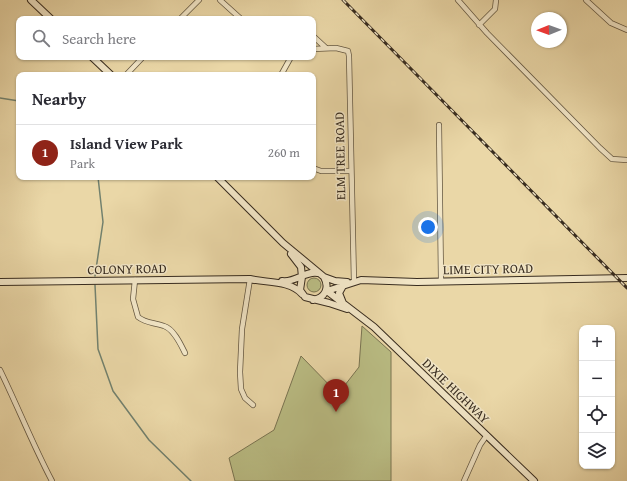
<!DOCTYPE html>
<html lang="en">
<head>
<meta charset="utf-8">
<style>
  :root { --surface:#fff; --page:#f2f2f3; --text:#2b2b33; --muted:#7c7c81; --line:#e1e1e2; --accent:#8f2418 }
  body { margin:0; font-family:"Gentium Book Plus",serif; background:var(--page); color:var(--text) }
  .controls { position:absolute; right:12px; bottom:12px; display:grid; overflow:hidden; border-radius:8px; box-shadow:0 1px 3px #0004 }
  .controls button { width:36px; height:36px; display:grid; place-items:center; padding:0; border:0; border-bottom:1px solid var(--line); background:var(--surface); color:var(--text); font:20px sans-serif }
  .compass { position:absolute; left:531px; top:12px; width:36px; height:36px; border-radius:50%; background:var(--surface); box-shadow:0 1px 3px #0004; rotate:269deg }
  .you { position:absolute; left:428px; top:227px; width:14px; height:14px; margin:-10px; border:3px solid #fff; border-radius:50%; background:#1a73e8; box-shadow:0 0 0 6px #1a73e833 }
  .badge { display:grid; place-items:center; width:26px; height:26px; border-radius:50%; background:var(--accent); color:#fff; font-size:13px; font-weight:700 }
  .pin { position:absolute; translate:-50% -33px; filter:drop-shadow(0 1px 2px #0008) }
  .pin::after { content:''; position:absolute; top:21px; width:14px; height:12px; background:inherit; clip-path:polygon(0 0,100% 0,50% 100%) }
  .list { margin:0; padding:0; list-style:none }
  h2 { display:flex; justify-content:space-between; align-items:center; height:52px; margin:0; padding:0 16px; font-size:17px }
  h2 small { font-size:13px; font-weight:400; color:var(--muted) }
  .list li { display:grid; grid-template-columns:26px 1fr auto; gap:12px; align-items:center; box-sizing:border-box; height:56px; padding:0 16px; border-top:1px solid var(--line) }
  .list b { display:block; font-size:15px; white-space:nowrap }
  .list p { margin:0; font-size:13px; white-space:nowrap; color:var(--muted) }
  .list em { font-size:13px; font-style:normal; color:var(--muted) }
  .icon { flex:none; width:22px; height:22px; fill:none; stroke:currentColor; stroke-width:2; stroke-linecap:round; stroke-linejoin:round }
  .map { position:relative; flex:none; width:627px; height:481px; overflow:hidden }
  .search { position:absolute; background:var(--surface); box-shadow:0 1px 3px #0004; left:16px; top:16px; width:300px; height:44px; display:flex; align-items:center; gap:10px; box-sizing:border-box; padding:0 14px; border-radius:8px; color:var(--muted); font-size:15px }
  .panel { position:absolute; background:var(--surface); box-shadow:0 1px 3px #0004; left:16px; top:72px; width:300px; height:108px; border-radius:8px }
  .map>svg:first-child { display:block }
  .green { fill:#babd84; stroke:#797452 }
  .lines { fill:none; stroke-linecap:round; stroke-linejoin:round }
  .stream { stroke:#72816e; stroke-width:1.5 }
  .street-casing { stroke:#645741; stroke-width:6 }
  .secondary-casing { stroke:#382c1f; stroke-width:8 }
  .street { stroke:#f1e5c6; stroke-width:4.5 }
  .secondary { stroke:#f1e5c6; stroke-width:6 }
  .rail-casing { stroke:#382c1f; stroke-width:3 }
  .rail { stroke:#f1e5c6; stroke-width:1.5; stroke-dasharray:4.5; stroke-linecap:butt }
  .labels { text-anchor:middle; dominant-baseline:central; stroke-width:3; stroke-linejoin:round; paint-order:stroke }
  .street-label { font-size:13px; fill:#382c1f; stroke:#f1e5c6 }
</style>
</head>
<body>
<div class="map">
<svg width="627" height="481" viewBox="0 0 627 481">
  <rect width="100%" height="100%" fill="#ead7a7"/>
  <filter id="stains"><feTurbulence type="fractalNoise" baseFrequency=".005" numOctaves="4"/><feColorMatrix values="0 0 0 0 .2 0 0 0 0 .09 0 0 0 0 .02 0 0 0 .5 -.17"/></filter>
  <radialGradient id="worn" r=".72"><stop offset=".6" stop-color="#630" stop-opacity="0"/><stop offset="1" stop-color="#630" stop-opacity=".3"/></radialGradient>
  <path class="green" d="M307 285a7 7 0 1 1 14 0a7 7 0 1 1-14 0Z
    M362,326l29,26v129h-156l-6,-23 45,-28 27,-74 37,38 21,-27z"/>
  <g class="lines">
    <path class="stream" d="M0,98l19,3
      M95,276l8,-54 -5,-45
      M95,285l3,64 15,42 36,49 42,41"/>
    <g class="street-casing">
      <path id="street" d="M220,0l21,19
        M458,0l29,33 113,115 12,11 15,1
        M586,0l25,23 16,7
        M180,19l19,-19
        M479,25l16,-16 1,-9
        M313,36l13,12
        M313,49l23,-1 12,3 1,5 5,226
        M126,75l17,-18
        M281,75l10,-18
        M439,125l2,155
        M313,168l8,3h30
        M250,279l-8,50 -2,43 1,17 4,9 8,7
        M135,280l-2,19 5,18c9,7 16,5 26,9 10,3 17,19 21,27
        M0,370c18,37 33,75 52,111
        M464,481l16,-36 7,-10"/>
    </g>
    <g class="secondary-casing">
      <path id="secondary" d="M31,0l20,19
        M92,57l19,18
        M217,177l66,66 41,34c6,11 1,21 -11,23
        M291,254l10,13 1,10 -2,13 5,7 24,6 18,6
        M324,277l11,4 12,1
        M282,281c14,2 24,-11 36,-8
        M0,282l250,-3c16,4 40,1 52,15
        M327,291l34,-11 56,2 210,-4
        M327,291l47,36 160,154
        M343,303l-4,-10 5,-9"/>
    </g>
    <use href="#street" class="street"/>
    <use href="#secondary" class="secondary"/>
    <g class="rail-casing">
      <path id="rail" d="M343,0l284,288"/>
    </g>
    <use href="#rail" class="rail"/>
  </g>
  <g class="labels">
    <g class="street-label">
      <text transform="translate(340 156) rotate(-91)">ELM TREE ROAD</text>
      <text transform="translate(127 269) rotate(-1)">COLONY ROAD</text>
      <text transform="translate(488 269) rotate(-1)">LIME CITY ROAD</text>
      <text transform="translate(456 391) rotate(44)">DIXIE HIGHWAY</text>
    </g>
  </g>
  <rect width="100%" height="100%" filter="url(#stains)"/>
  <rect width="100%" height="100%" fill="url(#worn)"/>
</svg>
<div class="controls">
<button>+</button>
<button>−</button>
<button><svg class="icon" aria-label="locate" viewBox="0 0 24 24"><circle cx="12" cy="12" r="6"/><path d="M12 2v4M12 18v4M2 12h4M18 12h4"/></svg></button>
<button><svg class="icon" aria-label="layers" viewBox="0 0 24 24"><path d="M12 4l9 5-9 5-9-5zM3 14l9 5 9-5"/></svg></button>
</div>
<svg class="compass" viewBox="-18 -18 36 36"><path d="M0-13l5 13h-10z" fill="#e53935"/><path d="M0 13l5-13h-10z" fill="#7c7c81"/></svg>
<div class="you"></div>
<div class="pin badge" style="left:336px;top:412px">1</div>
<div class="search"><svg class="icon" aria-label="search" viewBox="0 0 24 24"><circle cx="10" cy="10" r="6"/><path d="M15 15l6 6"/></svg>Search here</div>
<section class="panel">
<h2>Nearby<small></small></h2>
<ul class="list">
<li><span class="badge">1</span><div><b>Island View Park</b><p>Park</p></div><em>260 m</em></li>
</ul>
</section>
</div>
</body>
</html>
